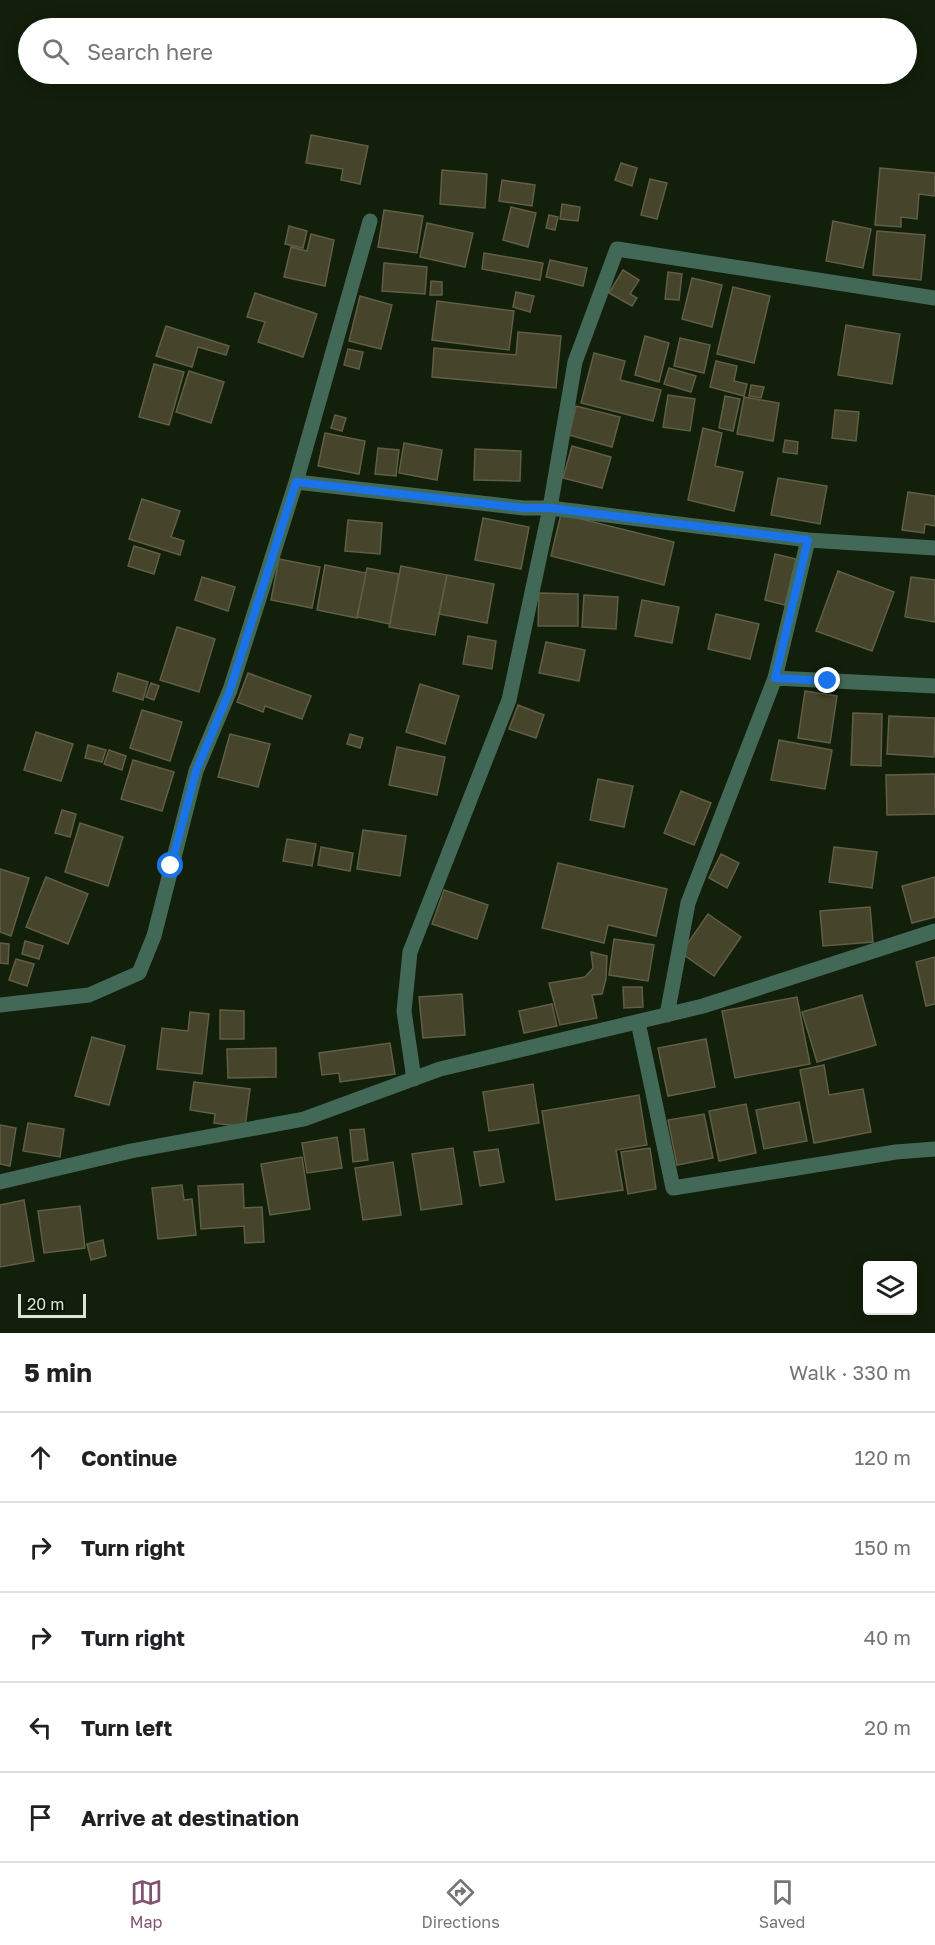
<!DOCTYPE html>
<html lang="en">
<head>
<meta charset="utf-8">
<style>
  :root { --surface:#fff; --page:#f6f6f6; --text:#202124; --muted:#757577; --line:#e0e0e0; --accent:#805372 }
  body { margin:0; font-family:"Golos Text",sans-serif; background:var(--page); color:var(--text) }
  .controls { position:absolute; right:18px; bottom:18px; display:grid; overflow:hidden; border-radius:6px; box-shadow:0 3px 15px #0003 }
  .controls button { width:54px; height:54px; display:grid; place-items:center; padding:0; border:0; border-bottom:2px solid var(--line); background:var(--surface); color:var(--text); font:30px sans-serif }
  .scale { position:absolute; left:18px; bottom:15px; width:68px; box-sizing:border-box; padding-left:6px; border:3px solid #dbe4d7; border-top:0; font-size:16px; line-height:21px; white-space:nowrap; color:#dbe4d7; -webkit-text-stroke:4px #0a1604; paint-order:stroke }
  .stop { position:absolute; width:18px; height:18px; margin:-14px; border:4px solid #1a73e8; border-radius:50%; background:#fff }
  .stop.end { background:#1a73e8; border-color:#fff; box-shadow:0 2px 6px #0008 }
  .list { margin:0; padding:0; list-style:none }
  h2 { display:flex; justify-content:space-between; align-items:center; height:78px; margin:0; padding:0 24px; font-size:26px }
  h2 small { font-size:20px; font-weight:400; color:var(--muted) }
  .list li { display:grid; grid-template-columns:39px 1fr auto; gap:18px; align-items:center; box-sizing:border-box; height:90px; padding:0 24px; border-top:2px solid var(--line) }
  .list b { display:block; font-size:22px; white-space:nowrap }
  .list em { font-size:20px; font-style:normal; color:var(--muted) }
  .icon { flex:none; width:33px; height:33px; fill:none; stroke:currentColor; stroke-width:2; stroke-linecap:round; stroke-linejoin:round }
  .map { position:relative; flex:none; width:935px; height:1333px; overflow:hidden }
  .search { position:absolute; background:var(--surface); box-shadow:0 3px 15px #0003; left:18px; right:18px; top:18px; height:66px; display:flex; align-items:center; gap:15px; box-sizing:border-box; padding:0 21px; border-radius:33px; color:var(--muted); font-size:22px }
  .sheet { height:528px; background:var(--surface) }
  nav { display:flex; justify-content:space-around; align-items:center; box-sizing:border-box; height:84px; border-top:2px solid var(--line); background:var(--surface); font-size:16px; color:var(--muted) }
  nav a { display:grid; justify-items:center; gap:3px }
  nav .on { color:var(--accent) }
  .map>svg:first-child { display:block }
  .building { fill:#46442a; stroke:#605e44; stroke-width:1.5 }
  .lines { fill:none; stroke-linecap:round; stroke-linejoin:round }
  .minor { stroke:#426958; stroke-width:15 }
  .route { stroke:#1a73e8; stroke-width:8 }
</style>
</head>
<body>
<div class="map">
<svg width="935" height="1333" viewBox="0 0 935 1333">
  <rect width="100%" height="100%" fill="#121f0b"/>
  <path class="building" d="M311,135l57,11 -8,38 -19,-4 2,-11 -37,-6z
    M621,163l16,5 -5,18 -17,-6z
    M880,168l55,5v23l-16,-2 -2,25 -16,-2v10l-26,-2z
    M442,170l45,4 -2,34 -45,-4z
    M650,179l17,4 -10,36 -16,-4z
    M502,180l33,5 -3,21 -33,-5z
    M562,204l18,3 -2,14 -18,-2z
    M511,207l25,6 -8,34 -25,-7z
    M384,210l39,6 -6,37 -39,-6z
    M549,215l9,2 -3,13 -9,-2z
    M833,221l38,8 -8,39 -37,-7z
    M427,223l46,10 -8,34 -45,-10z
    M289,226l18,5 -4,17 -18,-4z
    M877,231l48,4 -4,45 -48,-5z
    M311,234l23,6 -9,46 -41,-9 7,-30 16,4z
    M484,253l59,10 -3,17 -58,-11z
    M550,260l37,8 -4,18 -37,-9z
    M384,263l43,4 -2,27 -43,-3z
    M623,270l16,10 -9,14 7,4 -5,8 -23,-13z
    M668,272l14,2 -3,26 -14,-1z
    M692,278l30,7 -10,42 -30,-8z
    M431,281l11,1v13h-12z
    M733,287l37,9 -16,67 -37,-9z
    M516,292l18,4 -4,16 -17,-5z
    M255,293l62,21 -14,43 -45,-15 7,-20 -18,-5z
    M360,296l32,9 -11,44 -32,-8z
    M437,301l77,10 -5,39 -77,-10z
    M846,325l54,9 -8,50 -54,-9z
    M166,326l63,20 -3,9 -28,-8 -6,20 -36,-11z
    M518,332l43,4 -5,52 -124,-11 2,-29 82,7z
    M645,336l24,7 -10,39 -24,-7z
    M680,338l30,7 -6,28 -30,-7z
    M348,349l15,3 -4,17 -15,-4z
    M594,353l31,8 -5,19 41,10 -8,31 -72,-18z
    M716,361l21,5 -3,15 13,3 -3,12 -34,-9z
    M154,364l30,8 -15,53 -30,-8z
    M669,368l27,8 -5,16 -27,-8z
    M189,371l35,11 -13,41 -35,-11z
    M751,385l13,2 -3,11 -12,-2z
    M668,395l27,4 -5,32 -27,-4z
    M725,396l15,3 -7,32 -14,-3z
    M744,397l35,6 -6,38 -36,-7z
    M576,406l44,11 -8,30 -43,-12z
    M835,410l24,2 -3,29 -24,-3z
    M335,415l11,3 -4,13 -11,-3z
    M703,428l19,5 -7,33 28,6 -9,39 -46,-11z
    M325,433l40,8 -6,33 -41,-8z
    M785,440l13,2 -1,12 -14,-2z
    M404,443l38,7 -5,30 -38,-7z
    M572,446l39,11 -9,31 -39,-10z
    M378,448l21,2 -3,26 -21,-2z
    M475,449l46,2 -1,30 -46,-1z
    M778,478l49,8 -7,38 -49,-9z
    M908,492l27,4v30l-10,-2 -1,9 -22,-3z
    M142,499l38,12 -9,26 13,4 -4,14 -51,-16z
    M561,514l113,28 -10,43 -113,-29z
    M483,518l46,9 -8,42 -46,-9z
    M348,520l34,3 -2,31 -35,-3z
    M134,546l26,8 -6,20 -26,-8z
    M775,554l21,5 -11,46 -20,-5z
    M279,559l41,8 -8,41 -41,-8z
    M325,565l41,8 -9,45 -40,-8z
    M401,566l46,9 -12,60 -46,-8z
    M367,568l32,6 -9,50 -33,-7z
    M838,571l56,21 -22,59 -56,-20z
    M447,575l47,9 -7,39 -48,-9z
    M202,577l33,10 -7,24 -33,-11z
    M911,577l24,3v42l-30,-5z
    M539,593l39,1v32h-40z
    M584,595l34,2 -2,32 -34,-2z
    M642,600l37,7 -7,36 -37,-7z
    M716,614l43,10 -9,35 -42,-10z
    M177,627l38,12 -16,53 -39,-12z
    M468,636l28,5 -4,28 -29,-5z
    M546,642l39,8 -6,31 -40,-8z
    M118,673l30,9 -5,18 -30,-9z
    M248,673l63,23 -9,23 -37,-13 -2,6 -26,-10z
    M151,683l8,3 -5,14 -8,-3z
    M420,684l39,12 -14,48 -39,-12z
    M805,691l32,5 -7,47 -32,-5z
    M518,705l26,10 -8,23 -27,-9z
    M142,710l40,12 -12,39 -40,-13z
    M853,713l29,1 -1,52 -30,-1z
    M889,716l46,2 -1,39 -47,-3z
    M36,732l37,12 -12,37 -37,-11z
    M230,734l40,10 -12,43 -40,-10z
    M350,734l13,4 -3,10 -13,-4z
    M779,740l53,10 -7,39 -54,-9z
    M88,745l18,5 -4,12 -17,-4z
    M397,747l48,10 -8,38 -48,-10z
    M109,750l17,6 -4,14 -18,-6z
    M133,760l41,12 -12,39 -41,-12z
    M935,774v40l-48,1 -1,-40z
    M598,779l35,7 -9,41 -34,-7z
    M681,791l30,12 -17,42 -30,-12z
    M62,810l14,4 -6,23 -15,-4z
    M80,823l43,14 -15,49 -43,-14z
    M363,830l43,6 -6,40 -43,-7z
    M287,839l29,5 -4,22 -29,-5z
    M321,847l32,6 -3,18 -32,-6z
    M834,847l43,5 -5,36 -43,-6z
    M721,854l18,9 -12,25 -18,-10z
    M558,863l109,26 -11,47 -48,-11 -4,18 -62,-15z
    M0,869l29,9 -18,58 -11,-4z
    M46,877l42,17 -20,50 -42,-17z
    M935,877v40l-23,6 -10,-37z
    M444,890l44,15 -11,34 -45,-15z
    M870,907l3,35 -50,4 -3,-35z
    M708,914l33,23 -27,39 -33,-23z
    M614,939l40,6 -6,36 -39,-6z
    M25,941l18,5 -4,13 -17,-5z
    M0,943l9,1 -1,20 -8,-1z
    M591,952l16,4 -1,23 -4,15 -10,1 5,23 -37,7 -11,-42 36,-6 8,-9z
    M935,957v47l-9,2 -10,-44z
    M16,959l18,5 -7,22 -18,-6z
    M623,987h19l1,20 -19,1z
    M462,994l3,41 -42,3 -4,-41z
    M862,995l14,50 -59,17 -15,-50z
    M797,997l13,67 -75,14 -13,-67z
    M552,1004l5,22 -33,7 -5,-22z
    M220,1010l24,1v28h-24z
    M190,1012l19,2 -7,60 -45,-5 5,-41 26,3z
    M92,1037l33,9 -16,59 -34,-9z
    M706,1039l9,48 -47,9 -10,-48z
    M390,1043l5,31 -55,8 -1,-9 -17,2 -3,-22z
    M276,1048v29l-48,1 -1,-29z
    M824,1065l5,30 34,-6 8,43 -57,11 -14,-73z
    M194,1082l56,7 -5,38 -31,-4 1,-9 -25,-4z
    M533,1084l6,39 -50,8 -6,-39z
    M639,1095l8,50 -31,5 7,40 -67,10 -14,-89z
    M799,1102l8,39 -43,8 -8,-39z
    M746,1104l10,49 -37,8 -10,-50z
    M704,1114l9,44 -36,7 -9,-45z
    M28,1123l36,6 -4,28 -37,-6z
    M0,1125l16,3 -6,38 -10,-2z
    M364,1129l4,31 -15,2 -3,-32z
    M337,1137l5,31 -35,5 -5,-30z
    M453,1148l9,56 -41,6 -9,-56z
    M650,1148l6,41 -28,5 -7,-42z
    M498,1149l6,33 -24,4 -6,-34z
    M302,1157l8,52 -40,6 -9,-51z
    M393,1162l8,53 -38,5 -8,-52z
    M243,1184l1,24 18,-1 2,35 -19,1 -1,-17 -43,3 -3,-43z
    M182,1185l2,15 8,-1 4,36 -38,4 -6,-51z
    M24,1200l10,61 -34,6v-62z
    M80,1206l5,42 -41,5 -6,-42z
    M103,1240l3,16 -15,4 -4,-16z"/>
  <g class="lines">
    <path class="minor" d="M296,482l228,26h26l258,32 127,8
      M775,678l160,8
      M0,1005l89,-10 50,-22 15,-37 42,-165 34,-81 66,-208 74,-261
      M667,1015l21,-112 87,-225 33,-138
      M638,1022l35,166 223,-36 39,-3
      M414,1079l-10,-68 6,-59 99,-252 41,-192 25,-146 42,-113 318,49
      M0,1182l131,-31 173,-32 136,-50 263,-63 232,-75"/>
  </g>
  <g class="lines">
    <path class="route" d="M171,866l25,-95 34,-81 66,-208 228,26h26l258,32 -33,138 53,3"/>
  </g>
</svg>
<div class="controls">
<button><svg class="icon" aria-label="layers" viewBox="0 0 24 24"><path d="M12 4l9 5-9 5-9-5zM3 14l9 5 9-5"/></svg></button>
</div>
<div class="scale">20 m</div>
<div class="stop" style="left:171px;top:866px"></div>
<div class="stop end" style="left:828px;top:681px"></div>
<div class="search"><svg class="icon" aria-label="search" viewBox="0 0 24 24"><circle cx="10" cy="10" r="6"/><path d="M15 15l6 6"/></svg>Search here</div>
</div>
<section class="sheet">
<h2>5 min<small>Walk · 330 m</small></h2>
<ul class="list">
<li><svg class="icon" aria-label="ahead" viewBox="0 0 24 24"><path d="M12 20V5M6 11l6-6 6 6"/></svg><div><b>Continue</b></div><em>120 m</em></li>
<li><svg class="icon" aria-label="right" viewBox="0 0 24 24"><path d="M7 20v-9h11M14 6l5 5-5 5"/></svg><div><b>Turn right</b></div><em>150 m</em></li>
<li><svg class="icon" aria-label="right" viewBox="0 0 24 24"><path d="M7 20v-9h11M14 6l5 5-5 5"/></svg><div><b>Turn right</b></div><em>40 m</em></li>
<li><svg class="icon" aria-label="left" viewBox="0 0 24 24"><path d="M17 20v-9H6M10 6l-5 5 5 5"/></svg><div><b>Turn left</b></div><em>20 m</em></li>
<li><svg class="icon" aria-label="arrive" viewBox="0 0 24 24"><path d="M6 21V4h12l-3 4 3 4H6"/></svg><div><b>Arrive at destination</b></div></li>
</ul>
</section>
<nav>
<a class="on"><svg class="icon" aria-label="map" viewBox="0 0 24 24"><path d="M3 6l6-2 6 2 6-2v14l-6 2-6-2-6 2zM9 4v14M15 6v14"/></svg>Map</a>
<a><svg class="icon" aria-label="directions" viewBox="0 0 24 24"><path d="M12 3l9 9-9 9-9-9zM9 14v-3h6M13 9l2 2-2 2"/></svg>Directions</a>
<a><svg class="icon" aria-label="saved" viewBox="0 0 24 24"><path d="M7 4h10v16l-5-4-5 4z"/></svg>Saved</a>
</nav>
</body>
</html>
